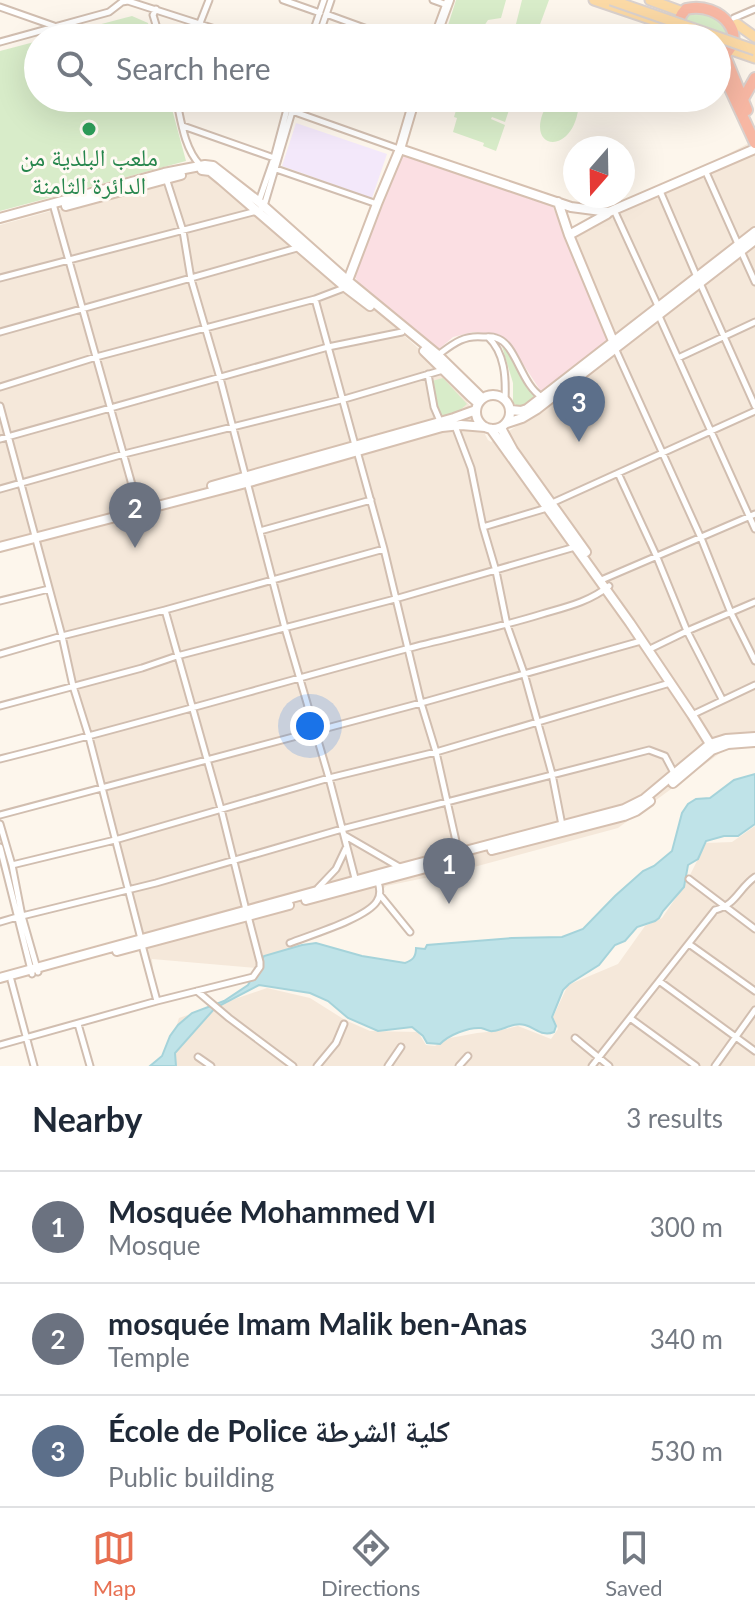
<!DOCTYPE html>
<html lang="en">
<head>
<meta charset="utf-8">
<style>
  :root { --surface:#fff; --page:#f6f6f7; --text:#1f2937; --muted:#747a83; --line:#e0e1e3; --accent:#e76f51 }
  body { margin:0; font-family:Lato,"Noto Naskh Arabic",sans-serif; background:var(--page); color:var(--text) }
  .compass { position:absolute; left:563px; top:136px; width:72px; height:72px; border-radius:50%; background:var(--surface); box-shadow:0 8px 32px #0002; rotate:200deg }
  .you { position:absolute; left:310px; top:726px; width:28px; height:28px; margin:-20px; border:6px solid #fff; border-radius:50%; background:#1a73e8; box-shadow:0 0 0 12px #1a73e833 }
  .badge { display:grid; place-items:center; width:52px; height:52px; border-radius:50%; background:var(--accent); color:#fff; font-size:26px; font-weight:700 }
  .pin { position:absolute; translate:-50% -66px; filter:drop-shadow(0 2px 4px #0008) }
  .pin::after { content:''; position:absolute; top:42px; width:28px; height:24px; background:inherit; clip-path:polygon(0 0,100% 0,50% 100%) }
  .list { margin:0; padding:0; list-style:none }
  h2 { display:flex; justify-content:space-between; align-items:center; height:104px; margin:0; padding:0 32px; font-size:34px }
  h2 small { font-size:26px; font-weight:400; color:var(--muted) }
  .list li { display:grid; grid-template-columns:52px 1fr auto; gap:24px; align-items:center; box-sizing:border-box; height:112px; padding:0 32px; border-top:2px solid var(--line) }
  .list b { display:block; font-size:30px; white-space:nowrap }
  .list p { margin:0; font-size:26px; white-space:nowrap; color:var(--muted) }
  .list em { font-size:26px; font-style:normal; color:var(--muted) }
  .icon { flex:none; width:44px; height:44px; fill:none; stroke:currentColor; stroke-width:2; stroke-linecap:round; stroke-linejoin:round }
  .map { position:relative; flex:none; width:755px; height:1066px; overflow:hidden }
  .search { position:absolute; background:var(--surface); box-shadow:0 8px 32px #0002; left:24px; right:24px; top:24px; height:88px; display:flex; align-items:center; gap:20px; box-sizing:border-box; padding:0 28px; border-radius:44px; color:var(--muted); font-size:30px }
  .sheet { height:440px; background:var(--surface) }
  nav { display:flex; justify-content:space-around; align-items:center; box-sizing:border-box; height:112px; border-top:2px solid var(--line); background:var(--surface); font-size:22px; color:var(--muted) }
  nav a { display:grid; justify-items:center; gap:4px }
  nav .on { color:var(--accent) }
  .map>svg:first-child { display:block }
  .residential { fill:#f5e8da }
  .education { fill:#f3e8fa }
  .medical { fill:#fbdfe3 }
  .green { fill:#d8ecc9 }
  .water { fill:#bfe3e8; stroke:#a5d3da; stroke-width:2 }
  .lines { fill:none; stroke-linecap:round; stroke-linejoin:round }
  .street-casing { stroke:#d1beb0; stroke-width:9 }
  .secondary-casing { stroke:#d6c0b0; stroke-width:12 }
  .primary-casing { stroke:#dad1cd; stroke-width:13 }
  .highway-casing { stroke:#dad1cd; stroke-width:14 }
  .street { stroke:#fff; stroke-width:5 }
  .secondary { stroke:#fff; stroke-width:8 }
  .primary { stroke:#fbd9a5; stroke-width:9 }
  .highway { stroke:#f7b7a3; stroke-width:10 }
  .primary-bridge-casing { stroke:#dad1cd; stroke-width:13; stroke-linecap:butt }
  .primary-bridge { stroke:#fbd9a5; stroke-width:9 }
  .leisure-dot { fill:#2e9e5b; stroke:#fffaf3; stroke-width:3 }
  .labels { text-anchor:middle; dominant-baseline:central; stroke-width:6; stroke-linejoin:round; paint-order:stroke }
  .leisure-label { font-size:24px; fill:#27864d; stroke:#fffaf3 }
</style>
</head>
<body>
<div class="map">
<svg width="755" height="1066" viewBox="0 0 755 1066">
  <rect width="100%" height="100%" fill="#fdf6ec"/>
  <path class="residential" d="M755,140v604l-24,1 -113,83 -155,42 -77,16 -35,38 -43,16 -51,28 -105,-9 4,43 -124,-461 -32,8v-324l208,-57 126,105 111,99 25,34 18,34 3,2 58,-36 67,-57 -46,-113z
    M755,826v240h-591l15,-48 88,-30 43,10 35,22 25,11 48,1 8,13 9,1 15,-8 27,-5 20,-2 21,-5 33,13 7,-10 -5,-12 15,-32 50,-21 27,-38 17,-8 24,-35 20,-40 26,-1z"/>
  <path class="education" d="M296,123l91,31 -15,44 -90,-32z"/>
  <path class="medical" d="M399,150l153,55 58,135 -68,53 -30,-46 -16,-13 -23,-2 -20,5 -15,13 -80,-68 -3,-5z"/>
  <path class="green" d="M456,0h50l-5,18 -13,2 -4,6 -4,12h-13l-14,-5 -3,5h-6z
    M522,0h27l-14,38h-13v-7l-6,-7z
    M710,4c16,4 24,14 25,32l-18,21v-19h-36c1,-20 6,-32 29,-34z
    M132,16l16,7 4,15h-104z
    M38,41v57h131l17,63 -186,50v-160z
    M456,98h6l2,9 10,4 6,-4 1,-9h32l-8,24 -13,-5 -1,2 14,6 -9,26 -13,-5 1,-3 -31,-11 4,-14 -3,-1 3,-10z
    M551,98h28c0,63 -64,54 -28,0z
    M501,343l6,5 20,40 8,9 -12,9 -4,1 -6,-4v-20z
    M443,378l24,26 -8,7 -18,6 -6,-15 -3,-21z"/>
  <path class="water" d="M755,774v50l-17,12h-14l-18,5 -8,18 -10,6 -4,22 -21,24 -4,7 -4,3 -18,6 -12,14 -10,4 -16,20 -30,19 -6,6 -11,27 4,9 -2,6c-12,5 -18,-4 -29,-7 -12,-3 -21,5 -32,6 -5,1 -6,-2 -12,-3 -13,-1 -32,7 -41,16l-13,-1 -4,-7 -11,-9 -34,4 -30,-13 -20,-17 -18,-8 -51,-8 -44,23 -40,45 1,13h-26l12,-10 8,-20 8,-11 14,-12 32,-12 24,-16 16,-29 38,-11 14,-2 46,13 43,7c8,-3 11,-6 11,-15l9,1 2,-4 85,-7 50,-1 21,-8 32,-33 28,-25 11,-5 18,-15 10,-38 6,-9 8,-5 14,-1 24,-18z"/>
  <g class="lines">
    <g class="street-casing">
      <path id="street" d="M283,0l37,13
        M433,0l14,5
        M0,7l54,19
        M156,9l-3,6 7,23
        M326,14l66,24
        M734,18l21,-9
        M200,23l9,-23
        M311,38l13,-38
        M318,38l13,-38
        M0,42l109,-30 13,-10 6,-1 115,37
        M176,98c5,22 8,50 24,67
        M259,98l28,9
        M292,111l107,38
        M183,126l91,32
        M276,169l101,35
        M705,170l33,74
        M166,178l17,53 8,48 29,99 65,250 44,150 27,104
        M660,191l37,86
        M259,201l15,-43 16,-60
        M53,204l85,302
        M614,210l44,96
        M741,251l14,31
        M0,278l253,-66h5l6,-6 32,-108
        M700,283l55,123
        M315,299l40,146
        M659,316l96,213
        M0,332l297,-84
        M488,337c17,16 18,41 17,62
        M615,348l86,190 30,75 24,48
        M438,355c15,-11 25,-20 45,-18 4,0 9,-1 13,1 20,5 25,47 46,59
        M678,358l77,-36
        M428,374l6,33 6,14
        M0,387l96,-30 219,-58 29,-11
        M0,406l62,230 11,50 16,51 52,202
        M455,426l16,42 12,59 13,44 11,54 17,48 28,101 10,51
        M0,439l328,-92 74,-15
        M357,451l27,98 37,154 15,49 24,107
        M618,473l38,82 31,76 35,68
        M0,489l124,-35 217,-54 102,-30
        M552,503l203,-92
        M483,527l64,-19
        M260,531l111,-31
        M599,581l156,-67
        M0,601l49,-12
        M652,648l35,-17 68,-29
        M0,654l62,-18 103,-26
        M0,706l142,-38 35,-12 218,-57 180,-52
        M696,713l59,-28
        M0,759c136,-34 271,-74 406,-110 46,-12 91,-21 136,-35 24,-7 47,-12 67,-28
        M0,815l421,-112 220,-62
        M0,824l12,41 10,51 16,56
        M344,835l57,33
        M0,847l32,127
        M12,865l103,-25 214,-62 107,-26 234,-69
        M689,879l66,50
        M318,888l18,-19 10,-21
        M380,895l30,37
        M246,910l-25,-101 -56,-199 219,-61
        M22,916l134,-33 186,-54 307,-79 16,6 9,17
        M0,922l17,-5
        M290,943c20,-8 77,-25 87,-42 4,-6 3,-13 1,-19
        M689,944l66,47
        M142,945l15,56
        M11,980l23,86
        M659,981l96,70
        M197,991l32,27 64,48
        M630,1018l66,48
        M78,1024l12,42
        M575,1038l34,28
        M0,1045l157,-44 96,-24 7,-10v-5l-12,-46
        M198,1057l13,9
        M317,1066l19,-23 8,-19
        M388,1066l13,-19
        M459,1066l9,-10
        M592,1066l123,-156c21,-5 24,-22 40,-33
        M715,1066l40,-56"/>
    </g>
    <g class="secondary-casing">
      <path id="secondary" d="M435,38l14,-38
        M400,149l171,58 38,5 146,-63
        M202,170l8,1 11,9 124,107 25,19
        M558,202l11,33 44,106
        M66,206l115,-31
        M0,218l164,-45 41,-8 8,1 45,35 90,80 90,74 44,43
        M569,235l38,-21
        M347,283l30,-79 23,-55 15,-51
        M424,351l47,46 7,6
        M476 412a17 17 0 1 1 34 0a17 17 0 1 1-34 0Z
        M511,410l10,1 6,-2 228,-177
        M507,423l15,-5 15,-9 218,-169
        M501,428l12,22 73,102
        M491,429l139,194 62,92 20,32
        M212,486l242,-68 22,-8
        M0,547l246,-64 196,-56 19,-2 24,2
        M673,783l39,-33 16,-6 26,-2
        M492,850l132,-34 12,-5 14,-10
        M306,900l150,-40
        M117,951l172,-46
        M0,978l401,-110 223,-59 20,-10 66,-55 16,-5 29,-2"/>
    </g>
    <g class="primary-casing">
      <path id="primary" d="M594,0l59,20 23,12
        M650,0l33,12
        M737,24l18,13
        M732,50l23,8"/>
    </g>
    <g class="highway-casing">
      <path id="highway" d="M677,38c-1,-11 1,-21 9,-29 34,-9 69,30 31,51
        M725,56l22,54
        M717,66l9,14 29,63
        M743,99l12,-21"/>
    </g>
    <use href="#street" class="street"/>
    <use href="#secondary" class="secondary"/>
    <use href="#primary" class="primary"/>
    <use href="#highway" class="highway"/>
    <g class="primary-bridge-casing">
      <path id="primary-bridge" d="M611,0l144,50"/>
    </g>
    <use href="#primary-bridge" class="primary-bridge"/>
  </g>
  <circle class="leisure-dot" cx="89" cy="129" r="8"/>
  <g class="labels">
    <g class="leisure-label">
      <text x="89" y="156">ملعب البلدية من<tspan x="89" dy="28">الدائرة الثامنة</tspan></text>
    </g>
  </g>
</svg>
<svg class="compass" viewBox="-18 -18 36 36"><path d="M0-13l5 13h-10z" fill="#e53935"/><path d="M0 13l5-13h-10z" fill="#747a83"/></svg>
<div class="you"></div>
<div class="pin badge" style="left:449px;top:904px;background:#6b7280">1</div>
<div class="pin badge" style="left:135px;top:548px;background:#6b7280">2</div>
<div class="pin badge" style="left:579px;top:442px;background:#5c6f8a">3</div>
<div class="search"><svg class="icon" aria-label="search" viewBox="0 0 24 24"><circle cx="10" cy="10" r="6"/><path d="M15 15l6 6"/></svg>Search here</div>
</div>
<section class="sheet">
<h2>Nearby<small>3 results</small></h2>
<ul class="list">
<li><span class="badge" style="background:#6b7280">1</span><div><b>Mosquée Mohammed VI</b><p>Mosque</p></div><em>300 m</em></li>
<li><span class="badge" style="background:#6b7280">2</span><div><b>mosquée Imam Malik ben-Anas</b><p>Temple</p></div><em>340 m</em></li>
<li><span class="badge" style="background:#5c6f8a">3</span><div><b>École de Police كلية الشرطة</b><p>Public building</p></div><em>530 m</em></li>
</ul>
</section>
<nav>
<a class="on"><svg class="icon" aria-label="map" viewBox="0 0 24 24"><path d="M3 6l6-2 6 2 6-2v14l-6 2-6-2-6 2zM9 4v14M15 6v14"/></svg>Map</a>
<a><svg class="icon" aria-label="directions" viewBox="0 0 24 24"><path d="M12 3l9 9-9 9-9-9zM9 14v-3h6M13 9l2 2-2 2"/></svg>Directions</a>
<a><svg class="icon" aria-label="saved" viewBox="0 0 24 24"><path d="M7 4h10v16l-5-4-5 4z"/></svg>Saved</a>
</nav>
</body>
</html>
